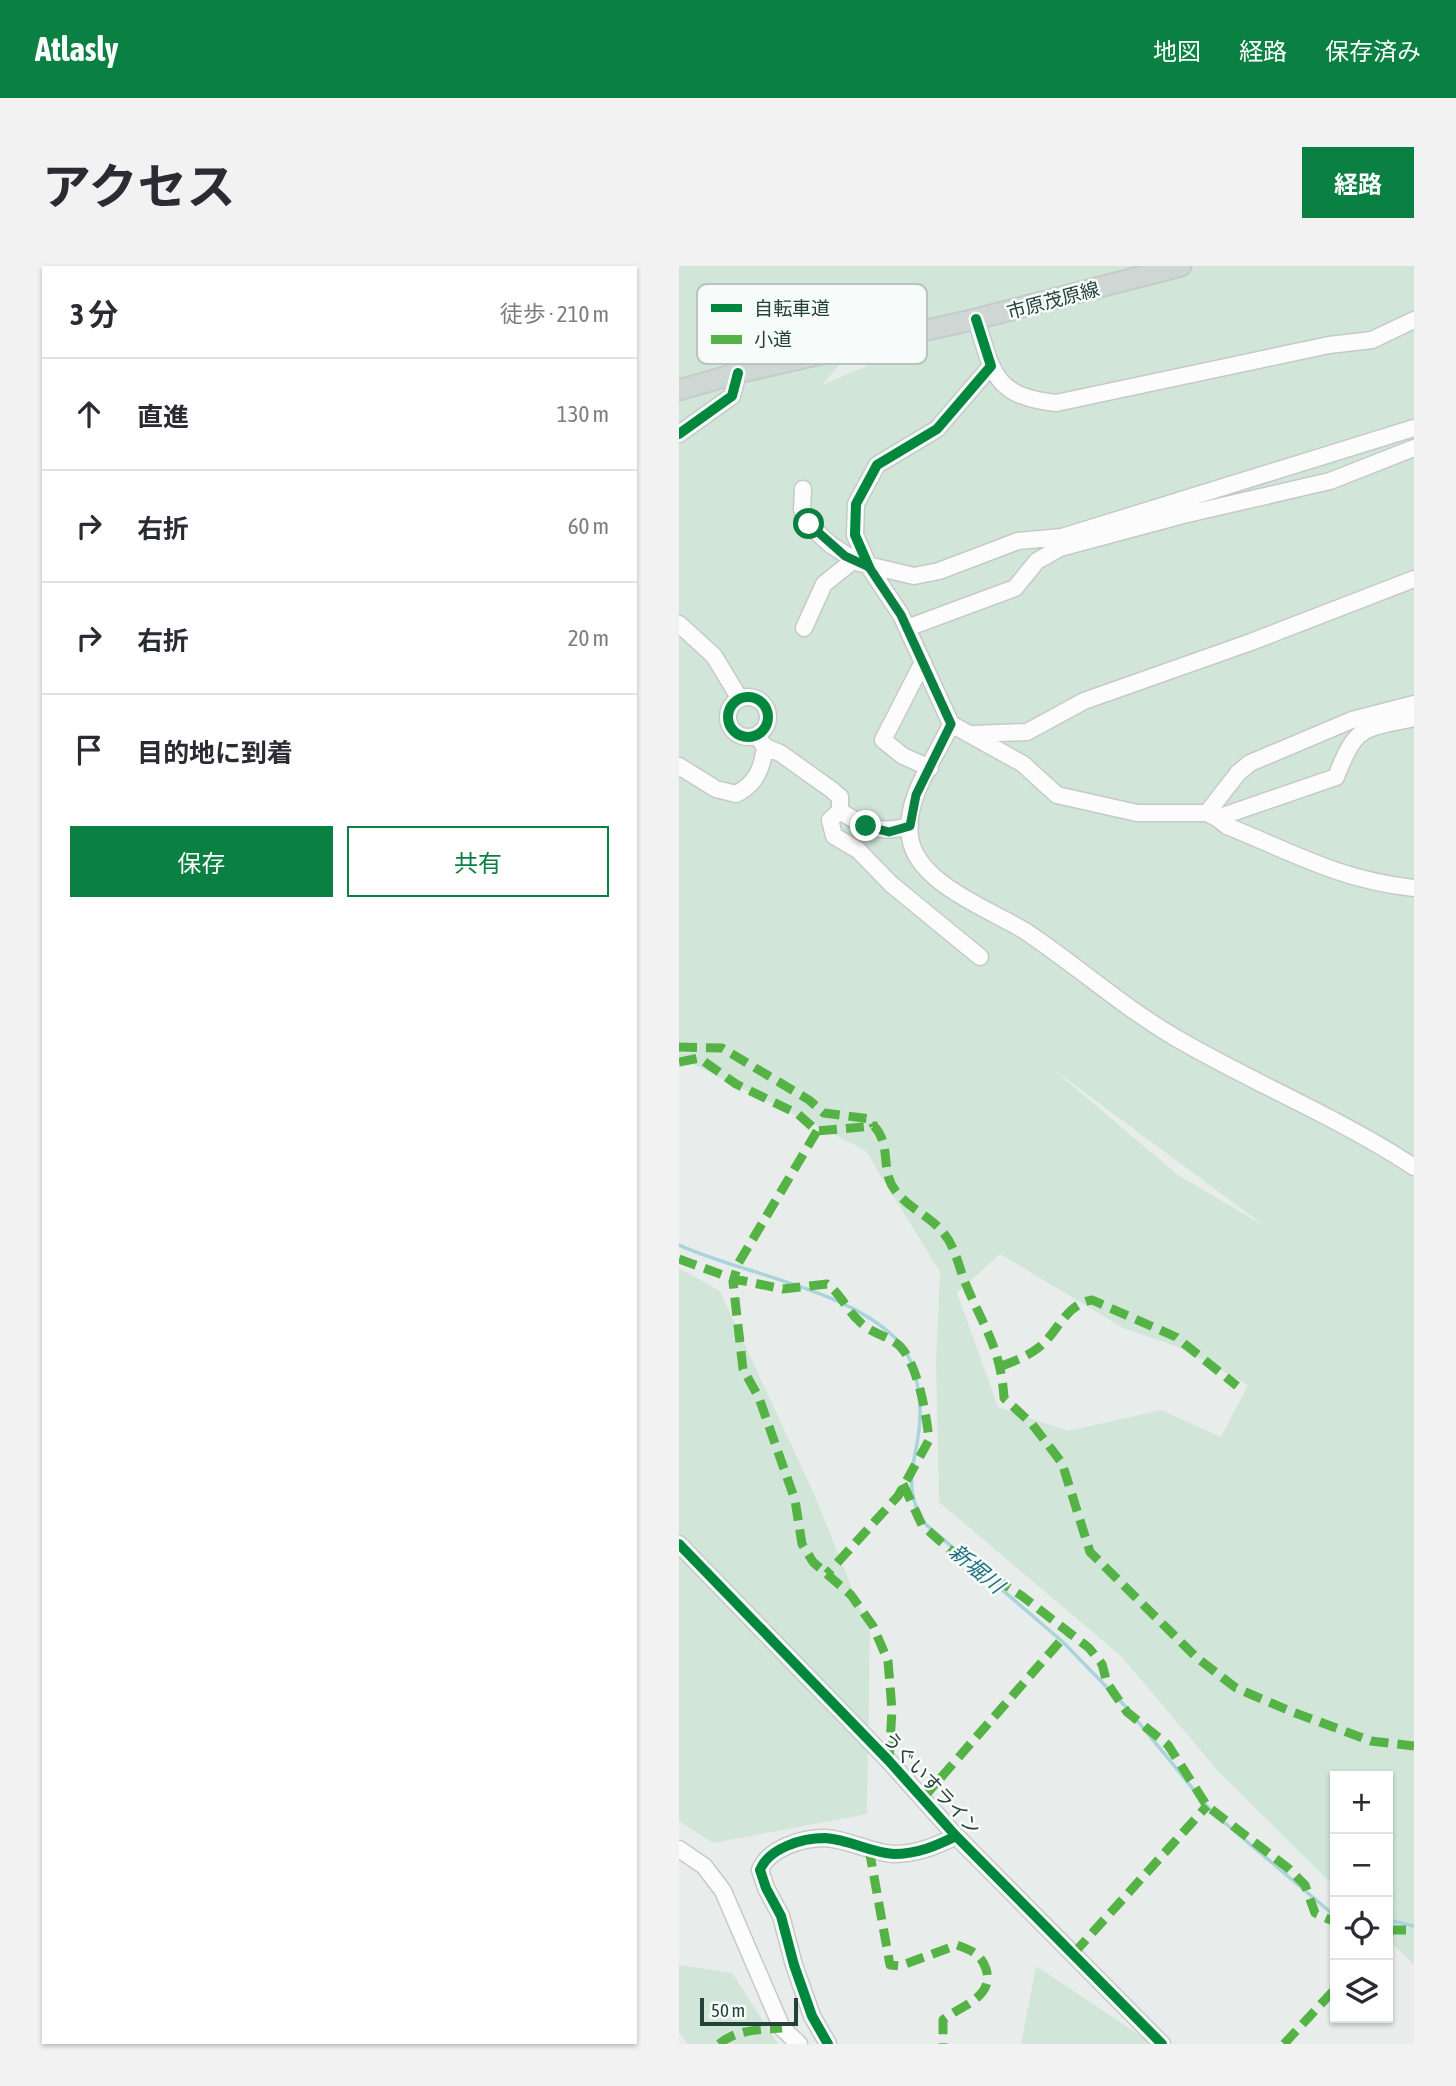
<!DOCTYPE html>
<html lang="ja">
<head>
<meta charset="utf-8">
<style>
  :root { --surface:#fff; --page:#f2f2f3; --text:#2b2b33; --muted:#7c7c81; --line:#e1e1e2; --accent:#0b8043 }
  body { margin:0; font-family:"Asap Condensed","Noto Sans JP",sans-serif; background:var(--page); color:var(--text) }
  .controls { position:absolute; right:21px; bottom:21px; display:grid; overflow:hidden; border-radius:0px; box-shadow:0 2px 5px #0004 }
  .controls button { width:63px; height:63px; display:grid; place-items:center; padding:0; border:0; border-bottom:2px solid var(--line); background:var(--surface); color:var(--text); font:35px sans-serif }
  .scale { position:absolute; left:21px; bottom:18px; width:98px; box-sizing:border-box; padding-left:7px; border:4px solid #24423a; border-top:0; font-size:19px; line-height:24px; white-space:nowrap; color:#24423a; -webkit-text-stroke:5px #f7fbf9; paint-order:stroke }
  .stop { position:absolute; width:21px; height:21px; margin:-16px; border:5px solid #0b8043; border-radius:50%; background:#fff }
  .stop.end { background:#0b8043; border-color:#fff; box-shadow:0 2px 7px #0008 }
  .list { margin:0; padding:0; list-style:none }
  h2 { display:flex; justify-content:space-between; align-items:center; height:91px; margin:0; padding:0 28px; font-size:30px }
  h2 small { font-size:23px; font-weight:400; color:var(--muted) }
  .list li { display:grid; grid-template-columns:46px 1fr auto; gap:21px; align-items:center; box-sizing:border-box; height:112px; padding:0 28px; border-top:2px solid var(--line) }
  .list b { display:block; font-size:26px; white-space:nowrap }
  .list em { font-size:23px; font-style:normal; color:var(--muted) }
  .actions { display:flex; gap:14px; padding:21px 28px }
  .actions a { flex:1; padding:16px 0; border:2px solid var(--accent); border-radius:0px; text-align:center; font-size:24px; color:var(--accent) }
  .actions .main { background:var(--accent); color:#fff }
  .icon { flex:none; width:38px; height:38px; fill:none; stroke:currentColor; stroke-width:2; stroke-linecap:round; stroke-linejoin:round }
  .map { position:relative; flex:none; width:735px; height:1778px; overflow:hidden; border-radius:0px }
  header { display:flex; align-items:center; gap:42px; box-sizing:border-box; height:98px; padding:0 35px; background:var(--accent); color:#fff }
  header strong { font-size:33px }
  nav { display:flex; gap:38px; margin-inline-start:auto; font-size:24px }
  .intro { display:flex; align-items:center; justify-content:space-between; box-sizing:border-box; height:168px; padding:0 42px }
  h1 { margin:0; font-size:49px }
  .button { padding:18px 32px; border-radius:0px; background:var(--accent); color:#fff; font-size:24px; font-weight:700 }
  main { display:flex; gap:42px; padding:0 42px }
  aside { flex:1; background:var(--surface); border-radius:0px; box-shadow:0 2px 5px #0004 }
  .map>svg:first-child { display:block }
  .green { fill:#d1e6d8; fill-rule:evenodd }
  .lines { fill:none; stroke-linecap:round; stroke-linejoin:round }
  .stream { stroke:#a9d4db; stroke-width:3.5 }
  .minor-casing { stroke:#c5cac8; stroke-width:19 }
  .major-casing { stroke:#c3ccc9; stroke-width:23 }
  .minor { stroke:#fcfcfc; stroke-width:16 }
  .major { stroke:#cfd7d5; stroke-width:19 }
  .quiet { stroke:#55b346; stroke-width:9; stroke-dasharray:18 9; stroke-linecap:butt }
  .cycleway-casing { stroke:#f7fbf9; stroke-width:15 }
  .cycleway { stroke:#00873e; stroke-width:10 }
  .route { stroke:#0b8043; stroke-width:9 }
  .labels { text-anchor:middle; dominant-baseline:central; stroke-width:5; stroke-linejoin:round; paint-order:stroke }
  .street-label { font-size:19px; fill:#24423a; stroke:#f7fbf9 }
  .water-label { font-size:21px; font-style:italic; fill:#1c6f80; stroke:#f7fbf9 }
  .key { fill:#f7fbf9; stroke:#b8c4c0; stroke-width:2 }
  .key-label { font-size:19px; fill:#24423a }
</style>
</head>
<body>
<header>
<strong>Atlasly</strong>
<nav><a>地図</a><a>経路</a><a>保存済み</a></nav>
</header>
<div class="intro"><h1>アクセス</h1><a class="button">経路</a></div>
<main>
<aside>
<h2>3 分<small>徒歩 · 210 m</small></h2>
<ul class="list">
<li><svg class="icon" aria-label="ahead" viewBox="0 0 24 24"><path d="M12 20V5M6 11l6-6 6 6"/></svg><div><b>直進</b></div><em>130 m</em></li>
<li><svg class="icon" aria-label="right" viewBox="0 0 24 24"><path d="M7 20v-9h11M14 6l5 5-5 5"/></svg><div><b>右折</b></div><em>60 m</em></li>
<li><svg class="icon" aria-label="right" viewBox="0 0 24 24"><path d="M7 20v-9h11M14 6l5 5-5 5"/></svg><div><b>右折</b></div><em>20 m</em></li>
<li><svg class="icon" aria-label="arrive" viewBox="0 0 24 24"><path d="M6 21V4h12l-3 4 3 4H6"/></svg><div><b>目的地に到着</b></div></li>
</ul>
<div class="actions"><a class="main">保存</a><a>共有</a></div>
</aside>
<div class="map">
<svg width="735" height="1778" viewBox="0 0 735 1778">
  <rect width="100%" height="100%" fill="#e8edeb"/>
  <path class="green" d="M0,0h735v1699l-26,-26v-163h-53v111l-117,-116 -97,-115 -182,-154 -3,-139 4,-91 -75,-122 -186,-93zM277,62l-134,57 24,-28zM370,800l217,161 -88,-52zM321,988l123,74 55,19 70,38 -27,52 -60,-27 -93,21 -70,-24 -41,-114z
    M0,1002l41,23 94,203 56,139 -3,181 -154,29 -34,-22z
    M0,1699l53,8 46,71h-90l-9,-11z
    M357,1700l117,78h-132z"/>
  <g class="lines">
    <path class="stream" d="M0,979c64,29 169,44 218,95 17,18 22,45 23,69 2,45 -22,68 3,113l140,120 63,65 86,105 123,104
      M709,1654l26,6"/>
    <g class="minor-casing">
      <path id="minor" d="M297,53c17,55 18,77 80,84l273,-58 43,-5 42,-20
        M312,100l-54,63 -60,36 -21,39 -1,31 14,32 32,48 50,109 72,40 34,31 80,18h70l10,5 119,-41c21,-53 25,-47 78,-59
        M0,168l53,-38 6,-23
        M124,223l-1,21 6,14 23,21 28,18 55,13 25,-5 79,-30 44,-4 352,-109
        M0,358l35,32 26,43
        M125,362l20,-44 30,-24
        M228,362l108,-40 22,-27 23,-13 123,-33 147,-34 84,-33
        M244,396l-40,78 20,16 27,12
        M49 451a20 20 0 1 1 40 0a20 20 0 1 1-40 0Z
        M272,458c-15,34 -47,74 -41,113 6,46 79,72 115,94 51,34 98,76 151,107 79,46 162,79 238,129
        M295,468l53,-2 57,-31 167,-59 163,-63
        M86,481l15,6 52,37 8,7v14c26,17 40,23 70,15
        M0,500l37,23 20,5c20,-10 26,-25 29,-47l-8,-11
        M161,545l-10,9 4,16 24,14 33,34 89,73
        M528,547l31,-40 12,-10 102,-43 62,-16
        M538,552l10,8c67,27 113,54 187,62
        M0,1278l210,217 67,75 206,208
        M0,1583l25,17 19,25 59,137 17,16
        M149,1778l-16,-28 -18,-51 -13,-49 -15,-28 -6,-18c9,-22 42,-32 65,-32 23,1 46,15 69,16 23,0 42,-8 62,-18"/>
    </g>
    <g class="major-casing">
      <path id="major" d="M0,124l59,-17 238,-54 205,-53"/>
    </g>
    <use href="#minor" class="minor"/>
    <use href="#major" class="major"/>
    <path class="quiet" d="M0,781l43,1 87,52 15,13 47,6 3,7
      M0,796l20,-4 37,26 62,30 19,17 57,-5c18,19 6,45 21,64 11,16 32,25 45,39 16,16 18,38 27,58 18,42 34,63 37,111l28,26 30,39 28,89 106,105 40,31 54,23 81,30 43,5
      M138,865l-79,133 -5,18 10,87 16,29 36,102 7,44 11,18 38,33 22,31 15,35 4,49 -3,51
      M0,993l55,20 49,10 44,-5c14,10 19,25 32,37 11,12 24,13 37,22 21,14 31,74 33,97l-31,56 -71,78
      M323,1100c12,-5 26,-10 36,-18 21,-16 26,-43 54,-48l84,37 61,49
      M224,1218l19,41 27,24 73,47 67,52 13,16 5,19 20,29 41,33 39,61 81,62 17,17 10,28 20,9
      M244,1532l147,-168
      M190,1583l21,116 10,1 57,-21c14,5 24,9 29,24 9,29 -27,37 -43,51v24
      M709,1664h26
      M395,1687l133,-147
      M40,1778c18,-15 41,-14 63,-16
      M605,1778l51,-55"/>
    <g class="cycleway-casing">
      <path id="cycleway" d="M0,168l53,-38 6,-23
        M190,301l-14,-32 1,-31 21,-39 60,-36 54,-63 -15,-47
        M49 451a20 20 0 1 1 40 0a20 20 0 1 1-40 0Z
        M0,1278l210,217 67,75 206,208
        M149,1778l-16,-28 -18,-51 -13,-49 -15,-28 -6,-18c9,-22 42,-32 65,-32 23,1 46,15 69,16 23,0 42,-8 62,-18"/>
    </g>
    <use href="#cycleway" class="cycleway"/>
  </g>
  <g class="lines">
    <path class="route" d="M130,258l36,32 24,11 32,48 50,109 -35,71 -6,31 -21,6 -23,-6"/>
  </g>
  <g class="labels">
    <g class="street-label">
      <text transform="translate(374 34) rotate(-15)">市原茂原線</text>
      <text transform="translate(253 1517) rotate(47)">うぐいすライン</text>
    </g>
    <g class="water-label">
      <text transform="translate(298 1302) rotate(40)">新堀川</text>
    </g>
  </g>
  <rect x="18" y="18" width="230" height="80" rx="10" class="key"/>
  <rect x="32" y="38" width="31" height="8" fill="#00873e"/>
  <rect x="32" y="69" width="31" height="9" fill="#55b346"/>
  <g class="key-label">
    <text x="75" y="49">自転車道</text>
    <text x="75" y="80">小道</text>
  </g>
</svg>
<div class="controls">
<button>+</button>
<button>−</button>
<button><svg class="icon" aria-label="locate" viewBox="0 0 24 24"><circle cx="12" cy="12" r="6"/><path d="M12 2v4M12 18v4M2 12h4M18 12h4"/></svg></button>
<button><svg class="icon" aria-label="layers" viewBox="0 0 24 24"><path d="M12 4l9 5-9 5-9-5zM3 14l9 5 9-5"/></svg></button>
</div>
<div class="scale">50 m</div>
<div class="stop" style="left:130px;top:258px"></div>
<div class="stop end" style="left:187px;top:560px"></div>
</div>
</main>
</body>
</html>
